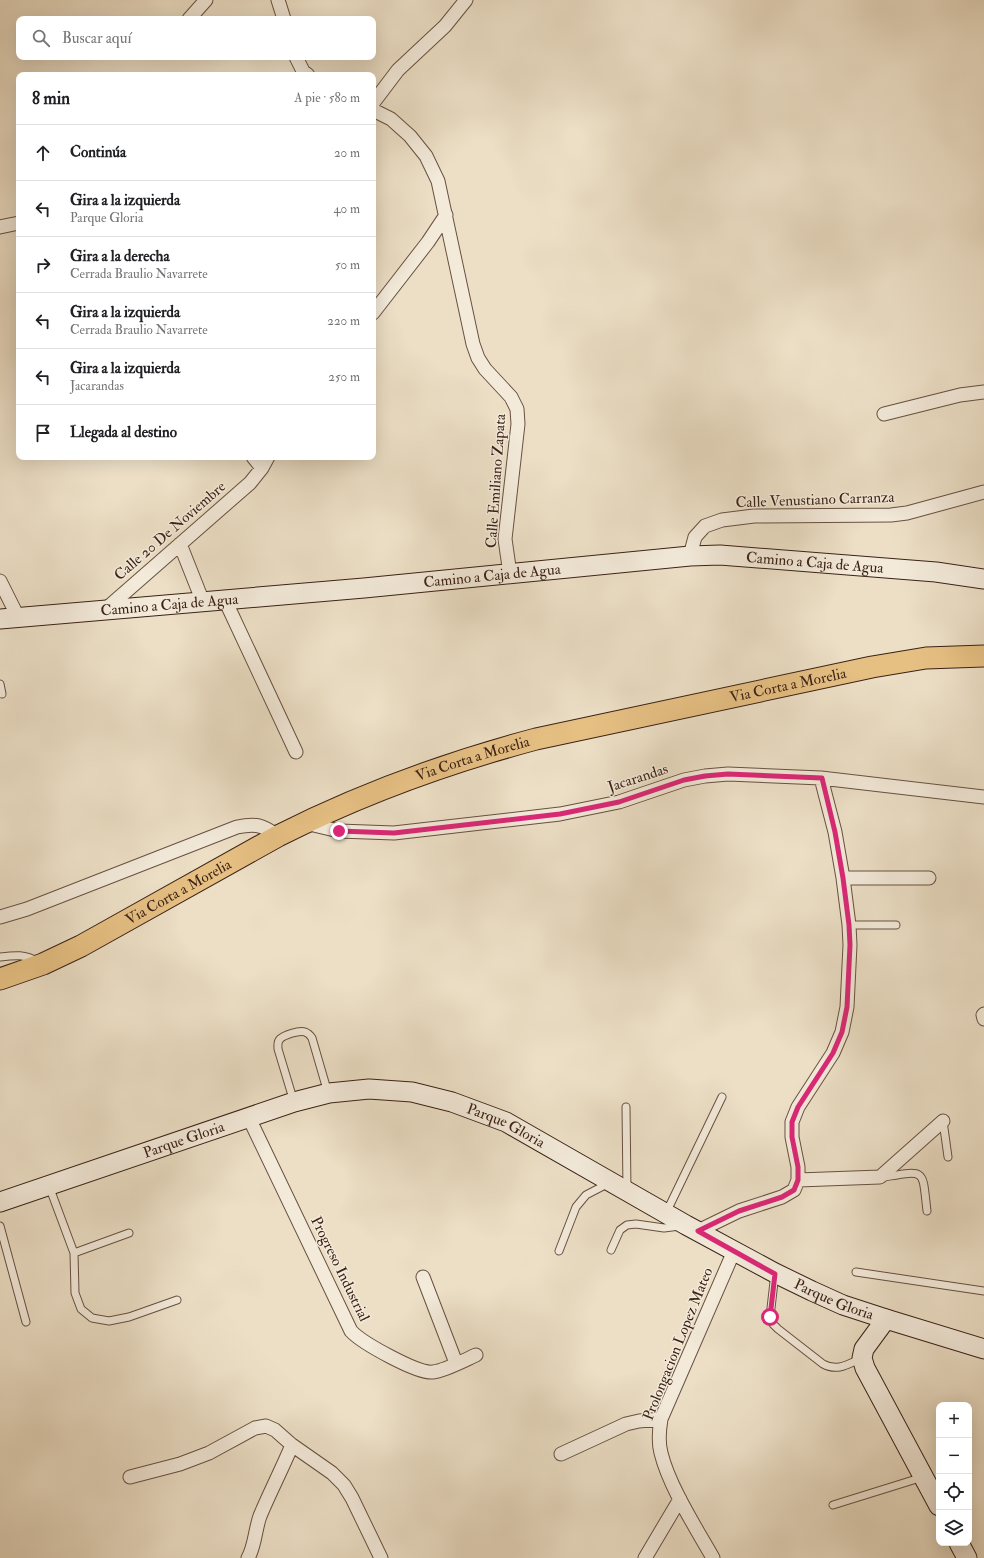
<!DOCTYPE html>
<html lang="es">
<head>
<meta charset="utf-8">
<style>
  :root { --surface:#fff; --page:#f6f6f6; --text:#202124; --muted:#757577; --line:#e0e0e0 }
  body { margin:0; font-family:"IM FELL Double Pica",serif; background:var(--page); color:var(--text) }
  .controls { position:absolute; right:12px; bottom:12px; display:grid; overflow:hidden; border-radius:8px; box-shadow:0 4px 16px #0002 }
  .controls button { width:36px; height:36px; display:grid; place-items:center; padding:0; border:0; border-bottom:1px solid var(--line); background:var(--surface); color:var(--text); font:20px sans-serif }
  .stop { position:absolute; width:12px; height:12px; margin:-9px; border:3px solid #db2777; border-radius:50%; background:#fff }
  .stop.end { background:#db2777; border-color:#fff; box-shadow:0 1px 4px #0008 }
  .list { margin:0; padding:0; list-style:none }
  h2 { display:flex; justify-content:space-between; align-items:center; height:52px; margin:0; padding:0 16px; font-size:17px }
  h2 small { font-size:13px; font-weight:400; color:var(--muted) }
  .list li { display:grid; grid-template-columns:26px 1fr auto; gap:12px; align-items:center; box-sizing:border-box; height:56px; padding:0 16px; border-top:1px solid var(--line) }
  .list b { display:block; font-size:15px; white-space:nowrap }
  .list p { margin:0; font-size:13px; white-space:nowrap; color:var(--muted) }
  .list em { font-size:13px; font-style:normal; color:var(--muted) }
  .icon { flex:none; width:22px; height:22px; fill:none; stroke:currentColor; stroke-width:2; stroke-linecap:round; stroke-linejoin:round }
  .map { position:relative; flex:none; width:984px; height:1558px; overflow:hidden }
  .search { position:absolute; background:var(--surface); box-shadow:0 4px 16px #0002; left:16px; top:16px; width:360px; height:44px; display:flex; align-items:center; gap:10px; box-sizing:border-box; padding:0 14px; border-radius:8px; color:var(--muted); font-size:15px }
  .panel { position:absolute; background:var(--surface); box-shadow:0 4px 16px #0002; left:16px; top:72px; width:360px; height:388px; border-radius:8px }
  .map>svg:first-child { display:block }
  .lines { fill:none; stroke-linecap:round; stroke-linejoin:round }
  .lane-casing { stroke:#675042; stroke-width:9 }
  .street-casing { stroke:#675042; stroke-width:15 }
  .secondary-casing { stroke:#3b2116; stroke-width:21 }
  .primary-casing { stroke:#3b2116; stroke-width:23 }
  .lane { stroke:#f3eada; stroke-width:7 }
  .street { stroke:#f3eada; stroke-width:13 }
  .secondary { stroke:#f3eada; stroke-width:19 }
  .primary { stroke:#e6c083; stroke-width:21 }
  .route { stroke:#db2777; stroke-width:5 }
  .labels { text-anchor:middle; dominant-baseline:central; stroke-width:3; stroke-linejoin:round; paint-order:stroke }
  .street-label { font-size:15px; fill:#3b2116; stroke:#f3eada }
</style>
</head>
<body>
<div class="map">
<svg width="984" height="1558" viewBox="0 0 984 1558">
  <rect width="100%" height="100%" fill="#ecdfc6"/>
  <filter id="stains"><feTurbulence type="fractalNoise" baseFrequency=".005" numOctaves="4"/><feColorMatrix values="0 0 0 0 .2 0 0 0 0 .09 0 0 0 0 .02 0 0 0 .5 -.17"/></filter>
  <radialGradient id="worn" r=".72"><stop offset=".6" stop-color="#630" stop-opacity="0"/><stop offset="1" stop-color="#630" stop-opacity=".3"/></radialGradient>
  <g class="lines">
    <g class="lane-casing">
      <path id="lane" d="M0,684l2,10
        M849,925h47
        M0,957c16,-2 24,-3 39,5
        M294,1102l-16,-53c0,-4 -1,-7 2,-10 4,-4 19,-9 25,-7 3,1 5,3 7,6l16,55
        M626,1107l1,83
        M943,1121l5,36
        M884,1177c43,-7 38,-8 43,34
        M49,1186l25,67 1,40 6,16 11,9 17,3 20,-4 48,-17
        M666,1213l56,-116
        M0,1226l26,96
        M611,1250l9,-20 7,-5 9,-1 28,4 16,-2
        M559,1251l17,-44 10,-12 23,-12
        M74,1253l55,-20
        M856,1272l128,19
        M775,1273l-5,44 3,7 5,5 45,35c15,8 25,0 39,-6
        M833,1505l90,-28"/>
    </g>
    <g class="street-casing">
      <path id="street" d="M278,0l6,19
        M189,19l17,-19
        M296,57l7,14 5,4
        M373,103l25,-33 47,-44 21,-26
        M373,110l18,9 19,17 16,20 12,25 35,163 5,14 7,11 26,28 6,12 1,15 -13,115 5,35
        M0,227l19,-4
        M373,313l55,-71 18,-27
        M884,414l76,-19 24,-3
        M253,457l9,11
        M180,544l23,58
        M690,556l5,-19 10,-11 17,-6 32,-4 137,-1 16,-2 77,-21
        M0,581l18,36
        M225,600l71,152
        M106,609l144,-126 12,-15 6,-11
        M305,823l34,8 55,2 166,-19 59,-12 65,-22 21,-4 23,-2 93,4 163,19
        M843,878h86
        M0,917l27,-8 210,-82c19,-4 25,-2 41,9
        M984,1014l-1,1 1,4
        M249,1118l102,213c11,12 67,43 82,41 11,-1 32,-12 43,-17
        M798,1180l82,-3 63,-56
        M698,1231l41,-20 43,-14 12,-7 4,-10v-13l-6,-30v-15l6,-15 35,-54 9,-21 5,-25 3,-62 -1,-20 -6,-47 -8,-46 -14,-54
        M423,1277l33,86
        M561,1454l65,-30 13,-3 22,-2
        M130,1477l50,-13 29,-11 46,-25 11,-2 9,4 17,15 40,28 12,12 8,13 29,60
        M248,1558c7,-12 7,-28 12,-42 10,-24 22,-47 32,-71
        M645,1558l35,-59
        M713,1558c-17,-30 -44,-72 -52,-105 -3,-11 -2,-22 0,-34l73,-168"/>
    </g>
    <g class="secondary-casing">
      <g id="secondary">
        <path id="s1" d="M0,619l364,-31 326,-32 30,-1 216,17 48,7"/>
        <path id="s2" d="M0,1202l294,-100 35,-9 40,-4 43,3 40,10 54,20 180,103 89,48 37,18 31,14 43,14 98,30"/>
        <path d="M886,1319l-22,30 -2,9 3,10 74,138"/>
        <path d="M959,1543l8,15"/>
      </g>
    </g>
    <g class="primary-casing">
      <g id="primary">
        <path id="s3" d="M0,979l43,-15 38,-18 197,-110c83,-42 168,-73 258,-97l336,-72 54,-9 58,-2"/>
      </g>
    </g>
    <use href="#lane" class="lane"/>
    <use href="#street" class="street"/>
    <use href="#secondary" class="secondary"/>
    <use href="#primary" class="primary"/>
  </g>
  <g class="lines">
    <path class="route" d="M339,831l55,2 166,-19 59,-12 65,-22 21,-4 23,-2 94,4 13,54 8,46 6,47 1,20 -3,62 -5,25 -9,21 -35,54 -6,15v15l6,30v13l-4,10 -12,7 -43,14 -41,20 77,43 -5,43"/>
  </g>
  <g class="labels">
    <g class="street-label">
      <text transform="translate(496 481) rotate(-86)">Calle Emiliano Zapata</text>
      <text transform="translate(815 500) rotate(-2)">Calle Venustiano Carranza</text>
      <text transform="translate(170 531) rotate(-41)">Calle 20 De Noviembre</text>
      <text stroke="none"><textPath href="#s1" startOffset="818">Camino a Caja de Agua</textPath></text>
      <text stroke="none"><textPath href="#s1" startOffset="494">Camino a Caja de Agua</textPath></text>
      <text stroke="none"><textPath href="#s1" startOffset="170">Camino a Caja de Agua</textPath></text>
      <text stroke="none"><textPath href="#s3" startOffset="847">Via Corta a Morelia</textPath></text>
      <text stroke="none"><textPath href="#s3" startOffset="523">Via Corta a Morelia</textPath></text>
      <text transform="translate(638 778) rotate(-18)">Jacarandas</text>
      <text stroke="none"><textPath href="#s3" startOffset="199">Via Corta a Morelia</textPath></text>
      <text stroke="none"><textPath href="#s2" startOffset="530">Parque Gloria</textPath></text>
      <text stroke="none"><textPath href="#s2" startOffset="194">Parque Gloria</textPath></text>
      <text transform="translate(340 1269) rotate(64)">Progreso Industrial</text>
      <text stroke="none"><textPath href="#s2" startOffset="902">Parque Gloria</textPath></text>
      <text transform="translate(678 1344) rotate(-68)">Prolongacion Lopez Mateo</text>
    </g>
  </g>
  <rect width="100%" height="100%" filter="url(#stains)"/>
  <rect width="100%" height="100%" fill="url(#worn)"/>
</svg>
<div class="controls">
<button>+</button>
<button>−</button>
<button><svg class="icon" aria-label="locate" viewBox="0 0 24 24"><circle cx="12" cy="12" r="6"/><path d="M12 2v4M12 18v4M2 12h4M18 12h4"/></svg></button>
<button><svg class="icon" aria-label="layers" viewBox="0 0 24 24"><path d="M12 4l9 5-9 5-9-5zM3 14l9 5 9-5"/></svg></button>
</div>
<div class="stop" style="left:770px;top:1317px"></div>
<div class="stop end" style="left:339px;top:831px"></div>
<div class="search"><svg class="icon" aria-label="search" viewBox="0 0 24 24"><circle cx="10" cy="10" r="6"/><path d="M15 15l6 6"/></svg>Buscar aquí</div>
<section class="panel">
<h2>8 min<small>A pie · 580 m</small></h2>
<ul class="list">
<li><svg class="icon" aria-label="ahead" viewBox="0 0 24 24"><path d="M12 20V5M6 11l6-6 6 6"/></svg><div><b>Continúa</b></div><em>20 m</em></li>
<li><svg class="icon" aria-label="left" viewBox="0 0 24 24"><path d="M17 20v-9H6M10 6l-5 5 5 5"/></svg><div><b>Gira a la izquierda</b><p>Parque Gloria</p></div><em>40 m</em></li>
<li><svg class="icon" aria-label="right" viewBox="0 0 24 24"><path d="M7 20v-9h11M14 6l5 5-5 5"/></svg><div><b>Gira a la derecha</b><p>Cerrada Braulio Navarrete</p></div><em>50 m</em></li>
<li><svg class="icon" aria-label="left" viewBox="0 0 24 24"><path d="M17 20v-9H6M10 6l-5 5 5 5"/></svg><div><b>Gira a la izquierda</b><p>Cerrada Braulio Navarrete</p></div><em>220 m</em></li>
<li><svg class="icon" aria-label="left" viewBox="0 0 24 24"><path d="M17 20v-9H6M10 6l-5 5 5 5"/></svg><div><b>Gira a la izquierda</b><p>Jacarandas</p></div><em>250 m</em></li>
<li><svg class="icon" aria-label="arrive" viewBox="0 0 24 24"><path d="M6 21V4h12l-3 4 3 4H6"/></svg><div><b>Llegada al destino</b></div></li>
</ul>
</section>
</div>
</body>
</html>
